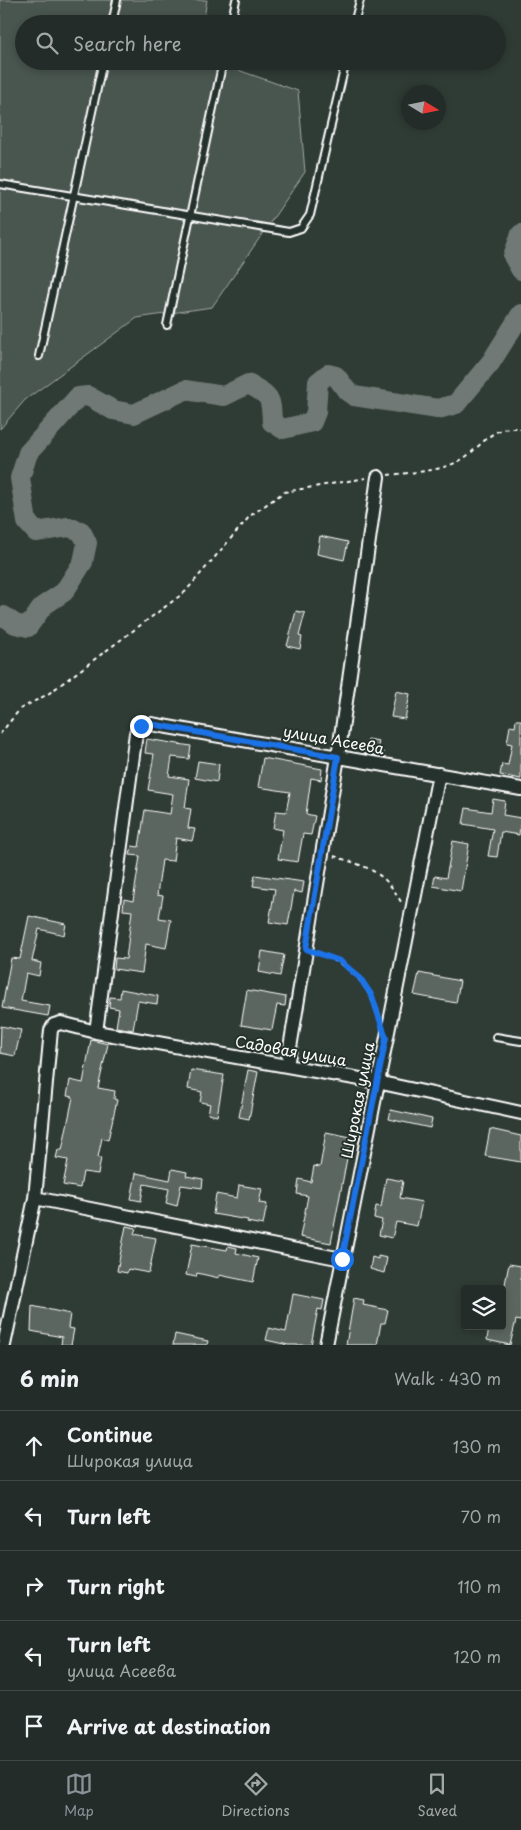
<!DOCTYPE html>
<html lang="en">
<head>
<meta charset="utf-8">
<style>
  :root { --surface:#232c28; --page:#2b3430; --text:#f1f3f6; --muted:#a3a7a8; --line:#404845; --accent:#8c9099 }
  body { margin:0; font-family:"Playpen Sans",sans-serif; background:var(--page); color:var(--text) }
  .controls { position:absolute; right:15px; bottom:15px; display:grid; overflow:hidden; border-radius:5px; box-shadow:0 2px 8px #0003 }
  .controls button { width:45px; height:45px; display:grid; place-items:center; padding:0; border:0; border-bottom:1px solid var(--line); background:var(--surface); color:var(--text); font:25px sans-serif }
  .compass { position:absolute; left:401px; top:85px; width:45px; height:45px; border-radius:50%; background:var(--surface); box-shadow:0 2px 8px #0003; rotate:100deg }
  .stop { position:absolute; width:15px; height:15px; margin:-11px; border:4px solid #1a73e8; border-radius:50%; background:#fff }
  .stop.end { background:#1a73e8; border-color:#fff; box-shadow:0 1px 5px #0008 }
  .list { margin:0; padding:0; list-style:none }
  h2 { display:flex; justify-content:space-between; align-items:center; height:65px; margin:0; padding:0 20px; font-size:21px }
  h2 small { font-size:16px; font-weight:400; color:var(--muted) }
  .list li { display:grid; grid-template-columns:32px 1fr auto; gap:15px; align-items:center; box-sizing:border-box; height:70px; padding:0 20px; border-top:1px solid var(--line) }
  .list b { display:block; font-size:19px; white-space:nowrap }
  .list p { margin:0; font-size:16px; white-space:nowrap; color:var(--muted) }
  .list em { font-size:16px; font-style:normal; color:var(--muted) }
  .icon { flex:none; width:28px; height:28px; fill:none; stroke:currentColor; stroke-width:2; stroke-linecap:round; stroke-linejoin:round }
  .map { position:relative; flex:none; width:521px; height:1345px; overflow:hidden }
  .search { position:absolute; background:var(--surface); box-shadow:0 2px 8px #0003; left:15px; right:15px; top:15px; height:55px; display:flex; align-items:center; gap:12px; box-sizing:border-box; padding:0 18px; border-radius:28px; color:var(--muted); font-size:19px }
  .sheet { height:415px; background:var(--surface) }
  nav { display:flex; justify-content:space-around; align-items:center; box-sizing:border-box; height:70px; border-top:1px solid var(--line); background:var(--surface); font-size:14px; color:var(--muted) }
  nav a { display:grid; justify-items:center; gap:2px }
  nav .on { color:var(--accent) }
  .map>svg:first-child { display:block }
  .green { fill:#4a544f; stroke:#a4aaa7 }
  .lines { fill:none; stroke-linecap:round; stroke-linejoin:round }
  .river { stroke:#707975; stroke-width:20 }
  .building { fill:#5b6661; stroke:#fff }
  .service-casing { stroke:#fff; stroke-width:10 }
  .minor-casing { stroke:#fff; stroke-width:16 }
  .path { stroke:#fff; stroke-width:2; stroke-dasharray:4 4; stroke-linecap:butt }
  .service { stroke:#26332d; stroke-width:6 }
  .minor { stroke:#26332d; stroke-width:12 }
  .route { stroke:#1a73e8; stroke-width:6 }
  .labels { text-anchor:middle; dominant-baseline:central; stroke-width:4; stroke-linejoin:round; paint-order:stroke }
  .street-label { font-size:15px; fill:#fff; stroke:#26332d }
</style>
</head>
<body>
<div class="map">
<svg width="521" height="1345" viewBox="0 0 521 1345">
  <rect width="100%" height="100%" fill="#2f3b35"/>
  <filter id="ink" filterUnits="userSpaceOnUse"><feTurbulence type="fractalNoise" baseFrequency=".02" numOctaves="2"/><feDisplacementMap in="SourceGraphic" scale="10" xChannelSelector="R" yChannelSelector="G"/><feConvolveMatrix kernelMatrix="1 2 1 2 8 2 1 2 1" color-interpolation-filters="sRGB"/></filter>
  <g filter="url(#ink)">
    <path class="green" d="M0,0h207l-4,24h-179v37h188l86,30 7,81 -93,135 -75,11 -112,82 -25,29z"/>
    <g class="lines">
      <path class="river" d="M521,234l-8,22 8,14
        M0,617l4,-1 11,8 13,3 15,-21 21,-14 19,-30 4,-19 -6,-12 -13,-4 -32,5 -9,-10 -7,-44 8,-25 50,-56 10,-1 25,14 21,4 51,-24 39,6 24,-12c23,12 23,13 24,38l11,7 29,-7 4,-10 2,-30 10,-8 8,2 11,15 7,5 84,13 18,-5 35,-42 30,-48"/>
    </g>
    <path class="building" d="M320,536l28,6 -4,18 -27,-6z
      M296,611l9,2 -6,23 3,1 -2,12 -13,-3z
      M396,691l14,3 -5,25 -14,-2z
      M516,720h5v59l-21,-4 2,-11 6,1 4,-21 -5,-1 3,-17 5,1z
      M147,739l44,7 -2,13 -17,-2 -3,19 20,3 -4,29 6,1 -3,19 7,1 -3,12 -16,-3 -3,23 -11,-1 -5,35 6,1 -4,22 12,2 -5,28 -20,-4 -4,29 -28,-4 1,-11 11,1 6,-48 -9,-1 1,-11 9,2 7,-45 -10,-1 2,-9 7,1 6,-37 25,4 3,-20 -25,-4 6,-36 -9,-1z
      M368,739l11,2 -2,10 7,1 -1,5 -18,-4z
      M263,758l59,11 -1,11 -10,-2 -5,36 9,2 -4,19 -8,-1 -5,28 -20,-3 5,-29 -10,-2 3,-17 10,1 4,-20 -32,-5z
      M198,761l21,3 -2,18 -22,-4z
      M493,799l12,2 -2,14 18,3 -2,17 -18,-3 -4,25 -9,-1 5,-27 -30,-5 3,-16 25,4z
      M453,841l16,3 -8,47 -28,-5 2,-10 11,2z
      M255,875l49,7 -2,11 -8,-2 -6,34 -19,-3 6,-33 -22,-3z
      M29,916l37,8 -2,11 -25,-6 -7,32 9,2 -2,13 -13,-3 -5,28 29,5 -2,10 -46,-8 9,-50 9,1z
      M262,951l22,4 -4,21 -21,-4z
      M419,973l41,8 -4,22 -42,-8z
      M121,989l37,7 -1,8 -19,-3 -5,29 -17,-3 3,-18 -10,-2 1,-10 10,1z
      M247,990l39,7 -1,9 -8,-1 -5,25 -31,-5z
      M1,1026l20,4 -6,26 -15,-3z
      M91,1040l17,4 -10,44 17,3 -1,8 3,1 -9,40 -6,-2 -4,19 3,1 -3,16 -15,-2 -3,16 -17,-3 5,-25 -12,-2 2,-8h4l11,-53 -6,-1 3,-16 13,3z
      M191,1070l33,5 -7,41 -9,-2 2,-10 -10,-2 2,-10 -14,-3z
      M248,1070l10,2 -9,47 -10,-2z
      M391,1110l41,9 -2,9 -41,-9z
      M490,1129l31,7v26l-36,-6z
      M326,1132l25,5 -20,106 -31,-6 8,-41 -11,-2 2,-15 12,3 3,-16 6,1z
      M172,1169l15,3 -1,4 17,3 -1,9 -21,-3 -4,21 -11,-3 3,-14 -25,-5 -3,17 -10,-2 5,-26 34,7z
      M386,1178l17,3 -3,17 22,4 -5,24 -21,-4 -4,16 -13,-3 3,-15 -8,-2 2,-12 5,1z
      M239,1185l23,4 -3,14 8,1 -4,21 -16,-3 1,-2 -35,-6 3,-20 21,4z
      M126,1226l10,2 -2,6 22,4 -7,35 -21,-4 -1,4 -10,-2z
      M192,1244l35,6 1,-4 9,2 -1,5 22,5 -5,24 -34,-7v3l-22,-5 -1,4 -10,-2z
      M378,1256l9,2 -3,15 -14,-4 2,-12 6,2z
      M509,1264l12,2v55l-5,-1 -6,25 -23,-5 2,-14h13v-27z
      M293,1294l31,6 -2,10 -4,-1 -7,36h-23l-22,-5 3,-12 17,4z
      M354,1298l10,2 -1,5 25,5 -3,13h-4l-4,22h-31z
      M32,1306l38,8 -2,14 6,1 -3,16h-10l1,-8 -31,-6z
      M175,1334l33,7 -1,4h-34z"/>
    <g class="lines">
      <g class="service-casing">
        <path id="service" d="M112,24l5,-24
          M231,24l5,-24
          M354,24l6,-24
          M0,184l289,48 12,-4 9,-13 36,-154
          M167,325l56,-264
          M39,356l64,-295
          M496,1037l25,4"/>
      </g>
      <g class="minor-casing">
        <path id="minor" d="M96,1032l40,-299 5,-7 10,-2 370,65
          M287,1066l51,-309 40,-280
          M35,1198l307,61
          M4,1345l31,-147 16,-168 3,-5 7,-2 35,9 281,50 144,31
          M326,1345l113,-571"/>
      </g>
      <path class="path" d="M388,475c25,-3 55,-3 76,-17 19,-13 30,-35 57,-29
        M0,734l20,-25 28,-15 137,-102 65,-76 34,-24 82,-14
        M334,856c32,11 50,14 67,46
        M318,953c34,13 49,29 61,63"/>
      <use href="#service" class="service"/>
      <use href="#minor" class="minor"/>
    </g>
  </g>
  <g class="lines" filter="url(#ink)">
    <path class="route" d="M141,726l10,-2 187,33 -32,192 34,12 20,17 12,18 14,42 -44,221"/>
  </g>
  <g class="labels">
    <g class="street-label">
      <text transform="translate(334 739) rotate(10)">улица Асеева</text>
      <text transform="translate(291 1050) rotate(10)">Садовая улица</text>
      <text transform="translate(357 1100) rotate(-79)">Широкая улица</text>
    </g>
  </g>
</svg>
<div class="controls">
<button><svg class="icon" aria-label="layers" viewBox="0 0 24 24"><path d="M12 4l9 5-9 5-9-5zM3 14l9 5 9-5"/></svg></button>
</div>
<svg class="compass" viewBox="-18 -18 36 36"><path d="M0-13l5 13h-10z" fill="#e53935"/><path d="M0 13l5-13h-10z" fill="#a3a7a8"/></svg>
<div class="stop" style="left:342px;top:1259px"></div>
<div class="stop end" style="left:141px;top:726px"></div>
<div class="search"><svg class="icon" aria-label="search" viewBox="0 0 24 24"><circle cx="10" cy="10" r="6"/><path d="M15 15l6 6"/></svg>Search here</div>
</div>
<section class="sheet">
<h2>6 min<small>Walk · 430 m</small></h2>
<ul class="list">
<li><svg class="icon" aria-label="ahead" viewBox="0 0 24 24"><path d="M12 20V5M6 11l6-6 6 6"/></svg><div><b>Continue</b><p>Широкая улица</p></div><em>130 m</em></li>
<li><svg class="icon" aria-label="left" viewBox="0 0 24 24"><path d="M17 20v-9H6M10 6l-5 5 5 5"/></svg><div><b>Turn left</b></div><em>70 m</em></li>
<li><svg class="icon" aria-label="right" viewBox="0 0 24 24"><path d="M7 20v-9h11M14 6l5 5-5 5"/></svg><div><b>Turn right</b></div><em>110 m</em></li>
<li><svg class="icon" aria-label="left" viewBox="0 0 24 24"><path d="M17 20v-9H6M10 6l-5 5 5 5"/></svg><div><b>Turn left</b><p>улица Асеева</p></div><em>120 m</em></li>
<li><svg class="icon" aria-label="arrive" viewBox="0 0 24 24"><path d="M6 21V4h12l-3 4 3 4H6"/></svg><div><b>Arrive at destination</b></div></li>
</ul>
</section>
<nav>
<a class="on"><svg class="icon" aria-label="map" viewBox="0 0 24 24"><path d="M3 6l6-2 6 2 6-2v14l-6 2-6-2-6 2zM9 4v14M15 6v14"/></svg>Map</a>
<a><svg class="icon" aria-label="directions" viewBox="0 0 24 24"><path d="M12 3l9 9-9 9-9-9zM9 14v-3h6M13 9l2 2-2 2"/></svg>Directions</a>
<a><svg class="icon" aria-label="saved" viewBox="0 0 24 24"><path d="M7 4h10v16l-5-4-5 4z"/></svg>Saved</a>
</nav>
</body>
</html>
